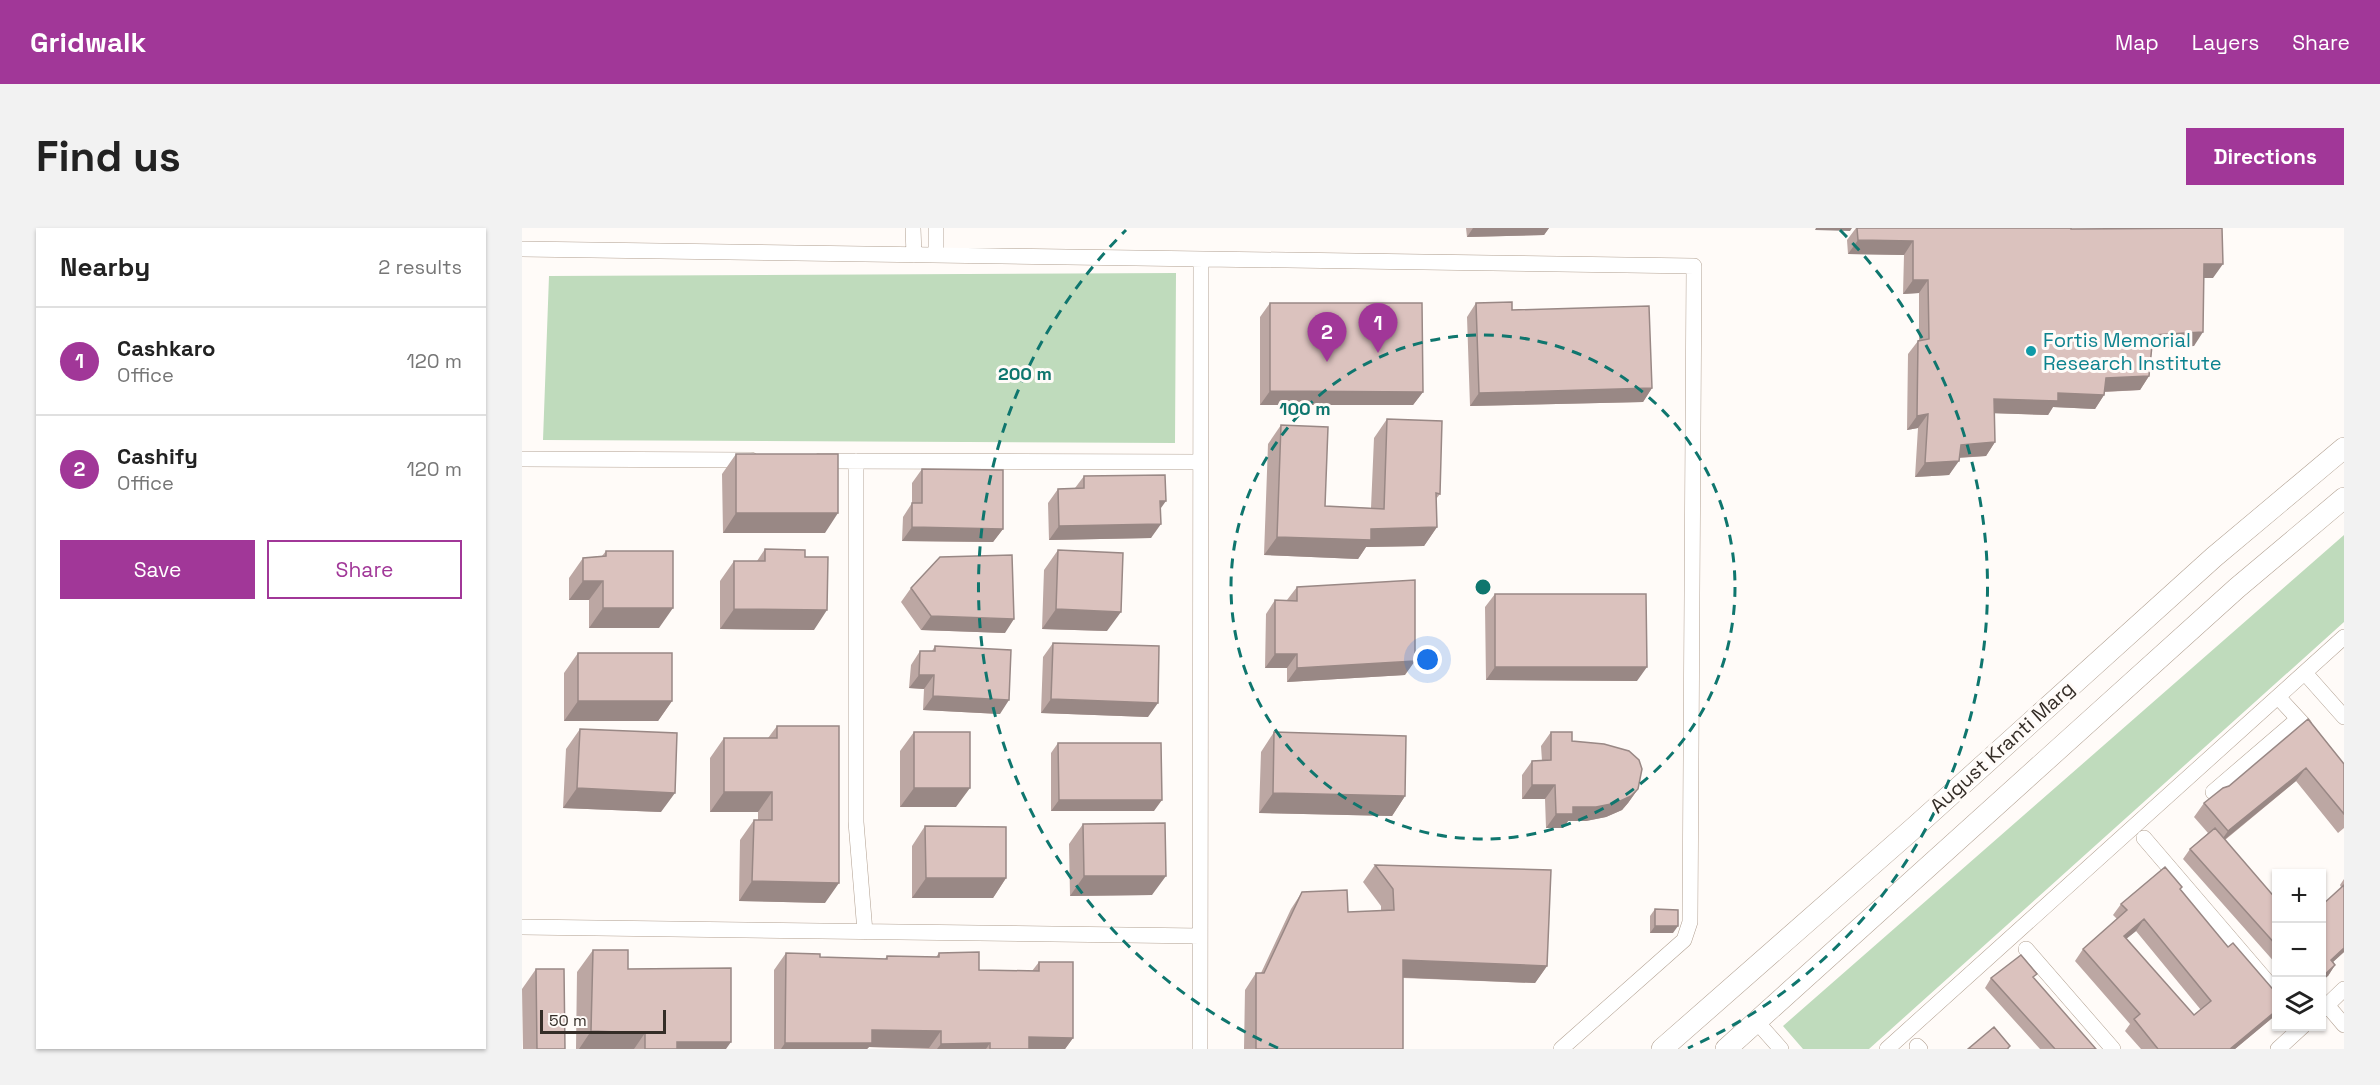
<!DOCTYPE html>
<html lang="en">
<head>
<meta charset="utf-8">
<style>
  :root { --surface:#fff; --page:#f2f2f2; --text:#222; --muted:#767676; --line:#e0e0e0; --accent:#a13798 }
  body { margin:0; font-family:"Space Grotesk",sans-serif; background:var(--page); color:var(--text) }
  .controls { position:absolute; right:18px; bottom:18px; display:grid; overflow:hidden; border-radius:0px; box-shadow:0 2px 4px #0004 }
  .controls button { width:54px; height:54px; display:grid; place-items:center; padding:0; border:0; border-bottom:2px solid var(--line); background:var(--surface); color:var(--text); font:30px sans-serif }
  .scale { position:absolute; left:18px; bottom:15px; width:126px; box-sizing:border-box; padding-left:6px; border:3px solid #342d27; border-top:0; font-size:16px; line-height:21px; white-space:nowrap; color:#342d27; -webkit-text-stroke:4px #fffbf8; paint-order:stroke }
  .you { position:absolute; left:906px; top:432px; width:21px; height:21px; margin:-15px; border:4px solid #fff; border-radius:50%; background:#1a73e8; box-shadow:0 0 0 9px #1a73e833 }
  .badge { display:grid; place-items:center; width:39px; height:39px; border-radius:50%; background:var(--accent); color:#fff; font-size:20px; font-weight:700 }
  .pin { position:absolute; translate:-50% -50px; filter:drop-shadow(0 2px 3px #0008) }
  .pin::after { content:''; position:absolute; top:32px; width:21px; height:18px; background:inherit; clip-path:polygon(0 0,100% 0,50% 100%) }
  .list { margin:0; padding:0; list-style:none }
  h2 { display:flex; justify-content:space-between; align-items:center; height:78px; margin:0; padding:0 24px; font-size:26px }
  h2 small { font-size:20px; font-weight:400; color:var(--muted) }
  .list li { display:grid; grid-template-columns:39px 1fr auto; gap:18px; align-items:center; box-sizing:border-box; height:108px; padding:0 24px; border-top:2px solid var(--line) }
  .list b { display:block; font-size:22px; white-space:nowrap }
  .list p { margin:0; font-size:20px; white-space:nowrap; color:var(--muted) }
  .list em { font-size:20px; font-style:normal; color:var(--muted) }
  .actions { display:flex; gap:12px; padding:18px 24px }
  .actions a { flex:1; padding:14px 0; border:2px solid var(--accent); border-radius:0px; text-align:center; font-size:21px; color:var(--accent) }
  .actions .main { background:var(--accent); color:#fff }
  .icon { flex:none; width:33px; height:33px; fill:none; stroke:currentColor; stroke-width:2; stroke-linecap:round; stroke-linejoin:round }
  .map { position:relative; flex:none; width:1822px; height:821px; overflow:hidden; border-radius:0px }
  header { display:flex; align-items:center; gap:36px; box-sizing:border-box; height:84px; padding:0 30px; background:var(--accent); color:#fff }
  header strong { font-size:28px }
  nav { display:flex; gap:33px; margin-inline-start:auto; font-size:21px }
  .intro { display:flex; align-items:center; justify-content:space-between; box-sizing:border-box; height:144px; padding:0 36px }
  h1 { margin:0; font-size:42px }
  .button { padding:15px 27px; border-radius:0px; background:var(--accent); color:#fff; font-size:21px; font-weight:700 }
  main { display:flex; gap:36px; padding:0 36px }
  aside { flex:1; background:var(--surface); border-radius:0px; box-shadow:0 2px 4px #0004 }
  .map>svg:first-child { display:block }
  .green { fill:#bfdbbc }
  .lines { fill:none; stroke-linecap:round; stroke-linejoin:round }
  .street-casing { stroke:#b2a192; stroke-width:16 }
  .secondary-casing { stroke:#b2a192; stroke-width:22 }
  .street { stroke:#fff; stroke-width:15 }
  .secondary { stroke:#fff; stroke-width:21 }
  .wall { fill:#bca7a3; fill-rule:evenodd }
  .shaded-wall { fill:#998885 }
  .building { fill:#dbc2be; stroke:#998885; stroke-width:1.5; fill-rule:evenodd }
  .ring { fill:none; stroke:#0f766e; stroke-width:3; stroke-dasharray:10 8 }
  .culture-dot { fill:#0f9aa8; stroke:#fffbf8; stroke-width:2 }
  .labels { text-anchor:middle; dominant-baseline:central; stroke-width:6; stroke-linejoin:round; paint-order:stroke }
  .culture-label { font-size:20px; fill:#0d838f; stroke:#fffbf8; text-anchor:start }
  .street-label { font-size:20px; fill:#342d27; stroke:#fffbf8 }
  .centre { fill:#0f766e; stroke:#fffbf8; stroke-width:3 }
  .ring-label { font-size:18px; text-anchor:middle; font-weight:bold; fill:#0f766e; stroke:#fffbf8; stroke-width:6; stroke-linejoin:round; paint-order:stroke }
</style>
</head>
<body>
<header>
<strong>Gridwalk</strong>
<nav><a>Map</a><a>Layers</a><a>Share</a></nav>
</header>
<div class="intro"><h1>Find us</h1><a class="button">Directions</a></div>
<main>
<aside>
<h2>Nearby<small>2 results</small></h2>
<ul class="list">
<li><span class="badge">1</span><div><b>Cashkaro</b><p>Office</p></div><em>120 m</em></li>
<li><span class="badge">2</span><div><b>Cashify</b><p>Office</p></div><em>120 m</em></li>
</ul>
<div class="actions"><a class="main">Save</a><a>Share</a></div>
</aside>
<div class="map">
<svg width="1822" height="821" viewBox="0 0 1822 821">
  <rect width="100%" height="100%" fill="#fffbf8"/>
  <path class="green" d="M654,45l-1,170 -632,-3 6,-164z
    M1822,307v87l-475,427h-66l-20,-23z"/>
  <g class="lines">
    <g class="street-casing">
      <path id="street" d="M391,0l1,27
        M414,0v27
        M0,21l1172,17 -4,656 -6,18 -123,109
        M0,231l229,1
        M298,233l381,1
        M334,233v361l9,110
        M1783,445l39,44
        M1756,469l26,28
        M1691,564l85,-73
        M1622,610l132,154
        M0,699l678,9
        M1504,721l87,100
        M1805,777l17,20
        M1800,782l22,-21
        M1235,794l24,27
        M1395,818l3,3
        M678,821l1,-790
        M1365,821l457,-412
        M1756,821l25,-23"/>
    </g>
    <g class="secondary-casing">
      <path id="secondary" d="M1140,821l254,-223 298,-269 130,-109
        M1204,821l511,-461 107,-90"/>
    </g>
    <use href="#street" class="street"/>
    <use href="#secondary" class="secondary"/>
  </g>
  <path class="wall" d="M944,0h83l-5,7 -77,2z
    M1334,0h215v1l142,49h-9l-10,68 -42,2 -3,28 -9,14 -35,2 -1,3 -9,14 -42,-2 -5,8 -53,-2v29l-9,14 -27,2 -10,17 -34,2 3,-49 -11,2 1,-76 10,-13 1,-1v-47l-16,1 1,-39 -56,-1 -1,-14z
    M748,75l153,89 -10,13h-153v-88z
    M954,75l36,7 140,78 -9,14 -173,4 -3,-89z
    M865,191l53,75 -4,5 1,28 -13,19 -58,1 -8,12 -94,-4 4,-111 13,-19 44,81 46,2 3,-70z
    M214,226l89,79h-102l-1,-59z
    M400,241l81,60 -10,13 -91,-1 1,-24 9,-14v-20z
    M562,248l76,32 -9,30 -102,2 -1,-37 10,-14 17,-1z
    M243,321l40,8 9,73 -94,-1v-48l14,-20h23z
    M536,322l49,81 -65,-2 2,-59z
    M84,323l53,77h-70v-28h-20v-22l14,-20 19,-2z
    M775,359l108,88 -118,7v-14h-22l1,-54 9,-14h12z
    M389,360l94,45 -84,-3 -20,-28z
    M973,366l142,87 -151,-1 -1,-73z
    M531,415l95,74 -107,-4 2,-56z
    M413,418l65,68 -77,-4 1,-21 -15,-1 2,-23 9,-14h12z
    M56,425l94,48 -14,20h-94v-48z
    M1786,491l36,45v64l-6,5 -42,-52 -71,59 52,60v65l-94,-106 7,-10 18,-16 -14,-16 10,-14 25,-17z
    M255,498l48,177 -86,-2 1,-61 14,-20h4v-8h-48v-54l14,-20h44z
    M58,501l81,83 -98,-4 3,-59z
    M392,504l42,75h-56v-56z
    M752,504l131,64 -13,20 -133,-3 2,-61z
    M1029,504l21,9 66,48 -10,14 -6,7 -16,7 -20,4h-18l-5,7h-17l-1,-29h-23v-24l10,-14h10l-1,-15z
    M536,515l96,68h-103v-58z
    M561,596l69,71 -82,1 -1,-52z
    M403,598l81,52 -13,20h-81v-52z
    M853,637l172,101 -12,17 -132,-5v71h-159l1,-59 11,-17h5l30,-64 11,-17 46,20 33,-1v-5l-18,-24z
    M1822,651v73l-11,10 2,3 -7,11 13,-89 -1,-2z
    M1658,662l48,57 49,47v20l-42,35h-94l-16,-18 5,-7 -55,-63 8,-12 34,-30 -4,-4 8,-11zM1614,703l65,79 -7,5 -68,-76z
    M1133,681l18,24h-23v-17z
    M71,722l35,19 98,80h-150l1,-77z
    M264,725l34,4 65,2 2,-3 49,1 3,-4 40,17 53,1 7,-9 34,76 -8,11h-136l-60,-2 -2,2h-93v-79z
    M14,741l29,80h-42l-1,-60z
    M1469,750h43l62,71h-56l-55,-61z"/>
  <path class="shaded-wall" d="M951,0h76l-5,7 -77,2z
    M1294,0h36l-2,3 -35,-1z
    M1336,12l55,1 -9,14 -56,-1z
    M1682,36h19l-10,14h-19z
    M1391,52h15l-9,13 -16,1z
    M1681,104l-9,14 -50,3 9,-14z
    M1627,148l-9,14 -44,2 10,-14z
    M1130,160l-9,14 -173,4 9,-13z
    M748,163l153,1 -10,13h-153z
    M1536,165l46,2 -9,14 -42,-2 -5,8 -63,-2 9,-14z
    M1406,186l-10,14 -11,2 10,-14z
    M1473,214l-9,14 -35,2 10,-13z
    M1437,233l-10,14 -34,2 10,-14z
    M638,273h6l-10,14z
    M214,285h102l-13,20h-102z
    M639,296l-10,14 -102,2 10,-14z
    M390,299l91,2 -10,13 -91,-1z
    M915,299l-13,19 -58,1 -8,12 -94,-4 13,-18 94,-8z
    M61,353h20l-14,19h-20z
    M81,380h70l-14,20h-70z
    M212,381l93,1 -13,20 -94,-1z
    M534,381l65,3 -14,19 -65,-2z
    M409,388l83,3 -9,14 -84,-3z
    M753,426h22l-10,14h-22z
    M893,433l-10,14 -118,7 10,-14z
    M973,439h152l-10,14 -151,-1z
    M397,447h15l-10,14 -15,-1z
    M411,468l76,4 -9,14 -77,-4z
    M529,471l107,4 -10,14 -107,-4z
    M56,473h94l-14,20h-94z
    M1784,540l-10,13 -78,64 10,-14z
    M1010,557h23l-10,14h-23z
    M55,560l98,5 -14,19 -98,-4z
    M392,560h56l-14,19h-56z
    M1116,561l-10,14 -6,7 -16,7 -20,4h-18l-5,7h-17l10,-14 17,-7z
    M202,564h48l-14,20h-48z
    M751,565l132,3 -13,20 -133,-3z
    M537,572h103l-8,11h-103z
    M562,648h82l-14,19 -82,1z
    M404,650h80l-13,20h-81z
    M230,653l87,2 -14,20 -86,-2z
    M1622,691l-8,12 -20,16 8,-11z
    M1133,698h23l-5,7h-23z
    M1822,720v4l-21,19 8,-11z
    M881,732l144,6 -12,17 -144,-6z
    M1813,737l-7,11 -6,5v-4z
    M1755,782v4l-42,35h-5z
    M350,802l69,1 -12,17 -60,-1 -2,2h-86l4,-6z
    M69,803l54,2 -11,16h-55z
    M507,809l44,1 -8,11h-44z
    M155,814h54l-5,7h-54z
    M468,815l-4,6h-49l4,-5z"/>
  <path class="building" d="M1335,0h214v1l151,-1 1,36h-19l-1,68 -50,3 -4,41 -43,2 -2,17 -46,-2v8l-64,-2 1,43 -34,3 -2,16 -34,2 3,-49 -11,2 1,-75 11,-2 -1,-59h-15v-39l-55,-1z
    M990,74v8l137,-4 3,82 -173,5 -3,-90z
    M748,75h152l1,89 -153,-1z
    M865,191l55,2 -2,73 -4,-1 1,34 -66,2v11l-94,-3 4,-112 47,2 -3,79 59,3z
    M214,226h102v59h-102z
    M400,241l81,1v59l-91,-2v-24h10z
    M643,247l1,26h-6l1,23 -102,2 -1,-37 26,-1v-12z
    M243,321l40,1v7h23l-1,53 -93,-1v-48h31z
    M536,322l65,3 -2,59 -65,-3z
    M84,323h67v57h-70v-27h-20v-23l23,-2z
    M490,327l2,64 -83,-3 -20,-28 29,-31z
    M893,352v81l-118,7v-14h-22v-54l22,1v-14z
    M973,366h151l1,73h-152z
    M531,415l106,3 -1,57 -107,-4z
    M413,418l76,4 -2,50 -76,-4 1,-21h-15l1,-24h15z
    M56,425h94v48h-94z
    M1786,491l36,45v50l-38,-46 -78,63 -24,-28 19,-15 6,-2z
    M255,498h62v157l-87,-2 2,-61h18v-28h-48v-54h53z
    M58,501l97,4 -2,60 -98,-5z
    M392,504h56v56h-56z
    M752,504l132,4 -1,60 -132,-3z
    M1029,504h21v9l32,3 25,7 10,9 3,9 -4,20 -7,7 -15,7 -20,4h-23v7h-17l-1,-29h-23v-24l19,-1z
    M536,515h103l1,57h-103z
    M643,595l1,53h-82l-1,-52z
    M403,598l81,1v51h-80z
    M1693,600l62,72v46l-87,-97z
    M853,637l176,5 -4,96 -144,-6v89h-147v-76h8l38,-81 45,-2 1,22 46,-2 -1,-21z
    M1643,639l17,20 -2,2 48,58 5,-4 44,51v16l-47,39h-72l-24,-30 6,-5 -57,-65 44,-39 -6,-6zM1622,691l67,82 -17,14 -70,-79z
    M1822,657v63l-13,12 4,5 -13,12v-72z
    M1133,681l23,1v16h-23z
    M71,722h35v19l103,-1v74h-54v7h-32v-16l-54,-2z
    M457,724v18l60,1v-9h34v76l-44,-1v12h-39v-6l-49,1v-13l-69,-1v13h-87l1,-90 34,1v3l67,2v-3l52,1v-4z
    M1499,727l16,19 -4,3 63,72h-41l-64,-71z
    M14,741h28l1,80h-28z
    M1472,799l16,19 -2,2v1h-40z"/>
  <g class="ring">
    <circle cx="961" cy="359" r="252"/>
    <path d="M756 820A505 505 0 0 1 604 2M1318 2A505 505 0 0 1 1166 820"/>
  </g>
  <circle class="culture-dot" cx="1509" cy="123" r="6"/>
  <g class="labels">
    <g class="culture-label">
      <text x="1521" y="112">Fortis Memorial<tspan x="1521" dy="23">Research Institute</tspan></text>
    </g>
    <g class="street-label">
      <text transform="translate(1480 519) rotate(-42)">August Kranti Marg</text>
    </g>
  </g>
  <circle cx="961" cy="359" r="9" class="centre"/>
  <g class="ring-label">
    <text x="503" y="152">200 m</text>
    <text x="783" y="187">100 m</text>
  </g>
</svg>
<div class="controls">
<button>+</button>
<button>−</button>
<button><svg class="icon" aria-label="layers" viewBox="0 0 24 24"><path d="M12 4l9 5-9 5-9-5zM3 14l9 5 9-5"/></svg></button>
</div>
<div class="scale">50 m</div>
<div class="you"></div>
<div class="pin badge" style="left:856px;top:125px">1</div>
<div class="pin badge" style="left:805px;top:134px">2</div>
</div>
</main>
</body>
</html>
